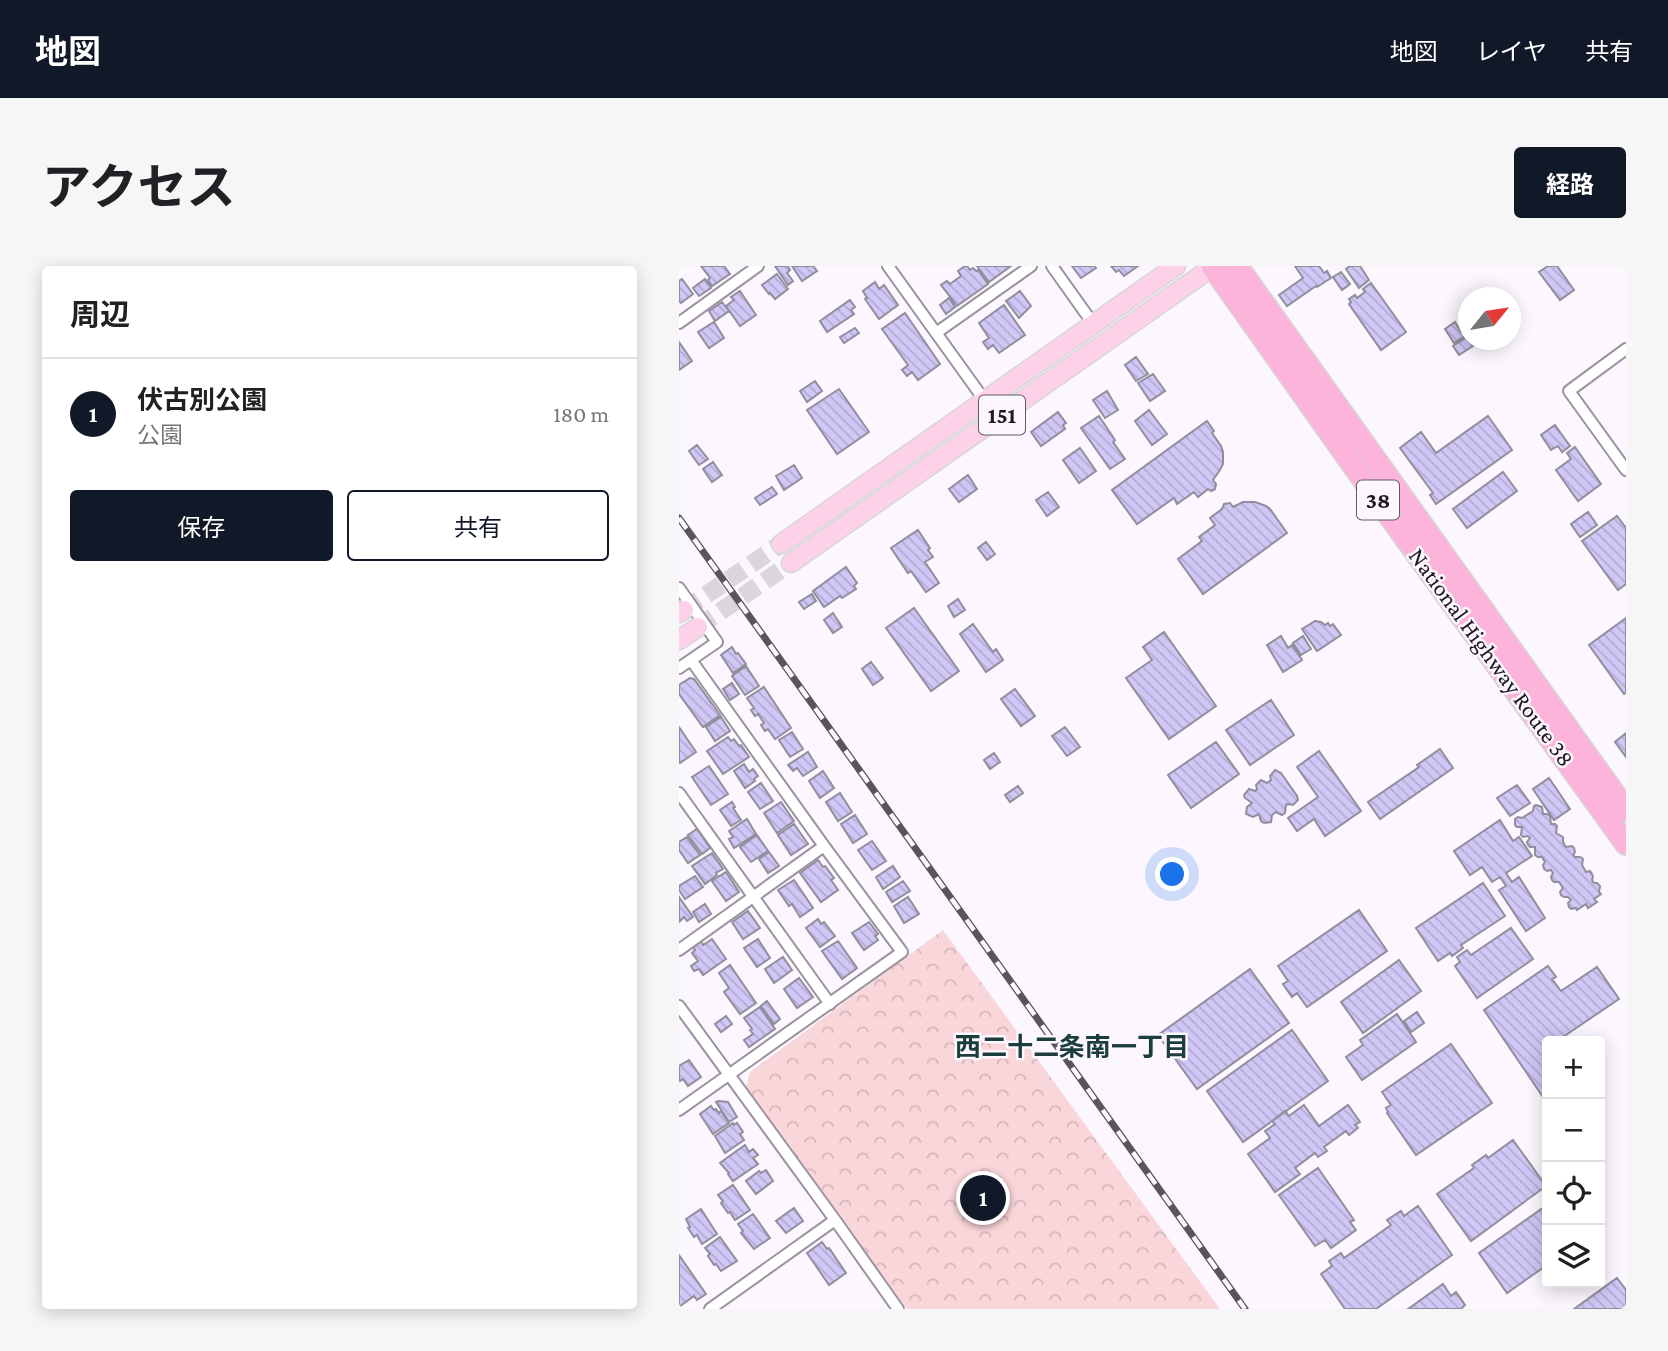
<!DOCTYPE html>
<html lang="ja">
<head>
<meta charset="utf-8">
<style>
  :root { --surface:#fff; --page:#f6f6f6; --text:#202124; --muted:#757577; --line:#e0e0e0; --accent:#111827 }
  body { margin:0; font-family:"Crimson Pro","Noto Sans JP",serif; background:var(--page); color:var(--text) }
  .controls { position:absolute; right:21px; bottom:21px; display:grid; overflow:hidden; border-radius:7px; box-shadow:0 4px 18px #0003 }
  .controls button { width:63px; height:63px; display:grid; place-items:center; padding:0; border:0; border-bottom:2px solid var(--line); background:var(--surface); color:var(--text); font:35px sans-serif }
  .compass { position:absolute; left:779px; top:21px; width:63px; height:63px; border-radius:50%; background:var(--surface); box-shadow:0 4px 18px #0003; rotate:60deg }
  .you { position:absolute; left:494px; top:609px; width:24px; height:24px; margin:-18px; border:5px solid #fff; border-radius:50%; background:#1a73e8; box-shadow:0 0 0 10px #1a73e833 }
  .badge { display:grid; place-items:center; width:46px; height:46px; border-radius:50%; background:var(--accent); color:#fff; font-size:23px; font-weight:700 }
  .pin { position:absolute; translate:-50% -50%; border:4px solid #fff; box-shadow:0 2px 7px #0006 }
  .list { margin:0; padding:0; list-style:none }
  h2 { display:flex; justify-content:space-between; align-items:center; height:91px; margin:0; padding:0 28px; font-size:30px }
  h2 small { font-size:23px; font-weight:400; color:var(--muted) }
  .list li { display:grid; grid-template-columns:46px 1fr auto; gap:21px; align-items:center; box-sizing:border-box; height:112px; padding:0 28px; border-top:2px solid var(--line) }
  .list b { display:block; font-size:26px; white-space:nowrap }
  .list p { margin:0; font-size:23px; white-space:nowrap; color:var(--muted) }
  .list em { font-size:23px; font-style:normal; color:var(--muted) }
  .actions { display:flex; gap:14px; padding:21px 28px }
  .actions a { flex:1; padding:16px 0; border:2px solid var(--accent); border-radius:7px; text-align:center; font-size:24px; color:var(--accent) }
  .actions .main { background:var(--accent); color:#fff }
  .icon { flex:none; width:38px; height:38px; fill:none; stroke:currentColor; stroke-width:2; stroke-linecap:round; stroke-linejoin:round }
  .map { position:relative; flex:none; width:947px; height:1043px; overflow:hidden; border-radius:7px }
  header { display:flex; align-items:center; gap:42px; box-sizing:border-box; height:98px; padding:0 35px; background:var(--accent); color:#fff }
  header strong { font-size:33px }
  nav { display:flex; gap:38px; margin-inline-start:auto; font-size:24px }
  .intro { display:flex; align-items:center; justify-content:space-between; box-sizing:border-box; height:168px; padding:0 42px }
  h1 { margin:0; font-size:49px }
  .button { padding:18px 32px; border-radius:7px; background:var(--accent); color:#fff; font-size:24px; font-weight:700 }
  main { display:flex; gap:42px; padding:0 42px }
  aside { flex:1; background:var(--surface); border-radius:7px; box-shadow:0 4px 18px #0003 }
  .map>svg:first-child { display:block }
  .park { fill:url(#park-crowns) }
  .building { fill:url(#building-back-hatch); stroke:#918e9d; stroke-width:2 }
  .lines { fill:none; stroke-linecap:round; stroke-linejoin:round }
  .primary-tunnel { stroke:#dbd5dc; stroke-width:18; stroke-dasharray:18 9; stroke-linecap:butt }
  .street-casing { stroke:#9c929f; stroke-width:14 }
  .primary-casing { stroke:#d6d6d6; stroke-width:21 }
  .highway-casing { stroke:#d6d6d6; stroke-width:24 }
  .street { stroke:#fff; stroke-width:10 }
  .primary { stroke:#fdd2e9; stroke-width:18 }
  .highway { stroke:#fcb4db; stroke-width:21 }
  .rail-casing { stroke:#5a555b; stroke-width:7 }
  .rail { stroke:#fcf6fe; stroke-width:4.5; stroke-dasharray:13; stroke-linecap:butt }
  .labels { text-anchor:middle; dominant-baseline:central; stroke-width:5; stroke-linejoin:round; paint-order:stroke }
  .shield { fill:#fcf6fe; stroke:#605b61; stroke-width:2 }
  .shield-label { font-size:23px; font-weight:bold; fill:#1d191e }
  .street-label { font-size:24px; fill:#1d191e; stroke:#fcf6fe }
  .neighbourhood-label { font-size:26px; font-weight:bold; fill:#1b3d3c; stroke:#fcf6fe }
</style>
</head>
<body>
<header>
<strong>地図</strong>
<nav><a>地図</a><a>レイヤ</a><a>共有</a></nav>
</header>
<div class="intro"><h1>アクセス</h1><a class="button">経路</a></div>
<main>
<aside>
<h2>周辺<small></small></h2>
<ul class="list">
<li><span class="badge">1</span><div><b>伏古別公園</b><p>公園</p></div><em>180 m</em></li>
</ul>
<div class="actions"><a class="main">保存</a><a>共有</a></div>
</aside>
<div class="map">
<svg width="947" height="1043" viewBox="0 0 947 1043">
  <defs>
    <pattern id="park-crowns" width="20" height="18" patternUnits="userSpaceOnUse" patternTransform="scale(1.75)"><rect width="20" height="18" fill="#f9d6d9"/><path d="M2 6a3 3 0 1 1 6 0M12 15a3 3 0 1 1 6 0" fill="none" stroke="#d5b7ba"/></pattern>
    <pattern id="building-back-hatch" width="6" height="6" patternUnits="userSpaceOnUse" patternTransform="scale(1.75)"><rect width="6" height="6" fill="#d1c7f6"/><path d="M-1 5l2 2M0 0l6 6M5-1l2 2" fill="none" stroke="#b3aad2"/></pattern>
  </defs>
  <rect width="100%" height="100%" fill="#fcf6fe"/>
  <path class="park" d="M264,664l277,379h-313l-161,-221 4,-16z"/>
  <path class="building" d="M22,0h23l6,8 -18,12 -4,-6 2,-2z
    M96,0h13l2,4 -3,3 6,8 -5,4z
    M113,0h21l4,5 -15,10z
    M286,0h2l3,4 3,-2 3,3 2,-1 10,14 -31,22 -16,-21 6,-4 3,3 11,-8 -3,-5z
    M298,0h34l-22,16z
    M393,0h22l2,2 -15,10z
    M432,0h27l-14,10 -5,-6 -3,2z
    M616,0h24l5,7 3,-2 4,7 -14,9 -1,-1 -29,20 -8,-11 24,-17z
    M671,0h10l9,14 -10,8 -13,-19z
    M869,0h9l17,24 -14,10 -21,-28z
    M662,6l9,12 -8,6 -9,-13z
    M98,8l11,15 -13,10 -5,-6 -1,1 -7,-9z
    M3,13l11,15 -12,9 -2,-2v-20z
    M26,13l6,9 -12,8 -6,-8z
    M196,16l4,7 5,-4 14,20 -19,14 -14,-20 2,-1 -4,-7z
    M692,17l35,49 -25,18 -32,-46 2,-2 -2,-3 6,-4 2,3 8,-6 -2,-3z
    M61,25l16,24 -16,11 -14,-20 8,-6 -3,-3z
    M341,25l11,15 -12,12 -13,-17z
    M270,32l6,9 -9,7 -6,-9z
    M171,34l5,7 -4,3 3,4 -27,18 -7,-11z
    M43,36l7,9 -14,10 -6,-10z
    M325,39l21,30 -26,18 -6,-8 -5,4 -5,-7 6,-4 -10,-15z
    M226,47l35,51 -22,16 -6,-8 -5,4 -5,-6 6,-5 -26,-36z
    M35,56l10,16 -15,10 -11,-16z
    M776,56l6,10 3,-2 2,5 -12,8 -9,-14z
    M176,62l4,5 -15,10 -4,-6z
    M788,71l6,9 -14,9 -6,-9z
    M0,76l13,19 -13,9z
    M457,91l12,17 -12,7 -11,-16z
    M474,108l12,17 -15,10 -12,-18z
    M136,115l7,10 -15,11 -7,-11z
    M160,123l30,43 -32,22 -30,-44z
    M428,125l11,19 -13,8 -12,-18z
    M470,144l18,24 -15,11 -17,-24z
    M379,146l8,11 -3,2 2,4 -24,17 -10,-14z
    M420,150l16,24 -2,2 12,17 -15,10 -29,-41z
    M809,150l24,34 -76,54 -6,-9 3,-2 -33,-45 21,-16 15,21z
    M528,155l7,10 -2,2 9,13 2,6v12l-3,6 -7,10 3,4 -1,5 -4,2 -3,-2 -10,8 -4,-5 -17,12 -3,-6 -37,26 -25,-34z
    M876,159l15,21 -8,6 -4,-6 -7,4 -10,-15z
    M18,179l11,14 -9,6 -10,-14z
    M896,181l26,37 -23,17 -22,-31 15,-11 -4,-6z
    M401,182l16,23 -17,12 -16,-23z
    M34,196l9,13 -10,7 -9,-13z
    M115,199l8,13 -18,12 -8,-14z
    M824,206l14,19 -50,37 -14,-19z
    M289,209l9,14 -18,13 -10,-13z
    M93,221l5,7 -17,11 -5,-7z
    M369,226l11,15 -12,9 -11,-16z
    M564,236h12l11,4 4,3 17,24 -84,61 -25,-35 24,-18 -3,-4 16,-12 -5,-7 12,-9 2,-5 6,-1 3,4z
    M909,246l9,13 -17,12 -9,-13z
    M938,250l9,12v56l-8,6 -36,-49z
    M239,264l12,18 -2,2 5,7 -8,5 14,21 -13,9 -15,-21 -3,2 -17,-25z
    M307,276l9,12 -8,6 -9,-12z
    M167,301l11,16 -3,3 2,3 -14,9 -2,-2 -16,11 -11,-16z
    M133,328l4,7 -12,8 -5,-7z
    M279,333l7,11 -11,7 -6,-11z
    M235,342l45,63 -28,20 -45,-63z
    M154,347l9,14 -9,6 -9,-13z
    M947,352v75l-2,1 -35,-49z
    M636,355l6,1 4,3 3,-2 2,3 3,-2 8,11 -24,16 -15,-22z
    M294,358l20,28 3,-3 7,11 -17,12 -26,-38z
    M485,366l52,74 -47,33 -43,-61 26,-18 -9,-13z
    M602,370l7,12 4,-3 10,15 -19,12 -16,-27z
    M624,370l8,13 -10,6 -8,-12z
    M53,381l4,7 2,-1 8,11 -13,9 -12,-18z
    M192,396l12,16 -10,7 -11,-16z
    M67,400l13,20 -14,9 -13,-19z
    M11,412l4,1 26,36 -17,12 -24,-33v-9z
    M53,417l7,11 -9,6 -7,-11z
    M85,421l27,41 -16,11 -7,-10 -3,2 -4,-6 3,-2 -6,-9 -3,2 -4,-6 3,-2 -7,-10z
    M336,423l20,27 -14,10 -20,-27z
    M592,434l23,35 -44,30 -24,-35z
    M42,451l9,14 -15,10 -9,-14z
    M0,461l17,25 -16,11 -1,-1z
    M386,461l15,20 -13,9 -15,-20z
    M113,466l11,17 -13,8 -11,-17z
    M947,467v24l-11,-15z
    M49,471l3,4 3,-2 5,7 2,-1 8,12 -26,17 -16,-23z
    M537,476l23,32 -48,34 -23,-33z
    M761,483l13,19 -73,51 -12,-17 51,-35 -2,-2z
    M640,485l42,60 -36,25 -11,-17 -17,12 -9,-13 30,-21 -21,-30z
    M129,486l9,15 -14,9 -6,-8 -4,3 -5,-6z
    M315,487l6,9 -10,7 -6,-9z
    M65,498l5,8 4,-3 5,7 -4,3 1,2 -10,7 -11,-17z
    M30,500l19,28 -17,11 -19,-28z
    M596,504l6,3 16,23 1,4 -5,5 -5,-1 -2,1 -1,8 -3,2 -6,-3 -4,3 -1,7 -7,1 -3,-2 -2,-7 -6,3 -7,-3 1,-7 5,-4 -7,-5 -1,-3 5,-6 6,2 2,-2 -1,-4 5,-5 6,3 4,-3 -1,-4z
    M144,505l11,17 -14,10 -11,-17z
    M870,512l21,31 -16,11 -21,-31z
    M82,517l12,18 -13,8 -12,-17z
    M838,519l13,18 -20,13 -13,-18z
    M339,520l5,7 -13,9 -5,-7z
    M161,527l12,19 -14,9 -12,-19z
    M53,536l3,5 -2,1 8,12 -10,6 -11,-16z
    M102,536l13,19 -17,12 -13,-20z
    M857,539l6,2 1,7h4l3,2 1,8h4l2,2 -1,7 7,4v5l3,5 6,-1 2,2 1,4 -2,3 2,2h5l3,2 -1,6 4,7 4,-1 2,3 1,3 -1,3 2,3h3l3,3 -1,6 2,2 -7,5 3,3 -9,6 -2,-4 -9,6 -1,-2 -5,1 -2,-2 -1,-4 3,-3 -3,-3h-4l-3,-2 -1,-3 3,-4 -4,-6h-5l-2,-2 -1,-3 2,-4 -2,-3 -4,1 -3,-2 -1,-4 2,-3 -3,-5h-4l-3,-2v-8h-5l-2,-2 -1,-3 3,-4 -2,-2 -5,1 -2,-2 1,-8h-5l-2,-2v-6l3,-2 4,1 11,-7 1,-5z
    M176,549l12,19 -14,9 -12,-19z
    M68,553l9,15 -22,14 -5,-9 4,-2 -4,-6z
    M821,554l13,21 6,-4 13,19 -26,17 6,9 7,-5 26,41 -19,13 -27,-41 7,-4 -6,-9 -8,5 -10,-15 -12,8 -16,-24z
    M115,558l14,20 -17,11 -13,-20z
    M18,563l13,19 -8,6 -14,-19z
    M78,569l11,16 -17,11 -11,-15z
    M8,571l13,18 -12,8 -9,-13v-8z
    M193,575l14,20 -14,9 -14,-20z
    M90,586l10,14 -11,7 -9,-14z
    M33,587l11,16 -7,4 1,2 -12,9 -13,-18z
    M139,594l5,7 2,-1 9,12 -3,2 7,10 -17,12 -21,-29z
    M214,600l7,11 -17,12 -7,-12z
    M47,606l13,20 -13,9 -14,-20z
    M16,610l8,11 -18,12 -6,-9v-4z
    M115,614l19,28 -13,9 -8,-13 -3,2 -11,-16z
    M224,615l7,10 -18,11 -6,-10z
    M804,617l22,33 -44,29 2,3 -11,8 -2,-3 -12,8 -22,-33z
    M0,631l14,20 -6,4 -3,-4 -5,5z
    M229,631l11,17 -15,9 -10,-17z
    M26,638l6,10 -12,8 -6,-10z
    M680,644l28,41 -80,56 -10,-14 -5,4 -9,-13 5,-3 -10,-15z
    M69,645l12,17 -17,11 -11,-17z
    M139,653l3,5 3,-2 11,14 -15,11 -14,-19z
    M190,656l9,12 -3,2 3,4 -14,10 -12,-17z
    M832,662l22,31 -56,39 -22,-32 5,-4 -3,-5 10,-7 4,5z
    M33,673l14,20 -23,16 -4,-6 -5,2 -3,-5 7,-5 -6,-8 3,-3 -2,-3 8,-6 2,4z
    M79,673l12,19 -13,9 -13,-19z
    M159,675l19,27 -15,11 -20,-28z
    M104,691l9,13 -18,13 -9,-14z
    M720,694l22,31 -58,42 -22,-31z
    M51,699l26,38 -16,11 -16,-22 5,-4 -10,-15z
    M869,700l8,11 -4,2 9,12 36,-24 22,32 -62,42h-10v62l-63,-93z
    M571,703l39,54 -92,66 -39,-54z
    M120,712l14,19 -16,11 -13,-19z
    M88,735l13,18 -6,5 -13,-18z
    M81,741l15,22 -26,18 -5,-7 9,-6 -3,-4 2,-1 -8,-11z
    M738,746l7,11 -13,9 -7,-11z
    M718,748l19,28 -54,38 -16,-23 17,-12 -3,-5z
    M47,750l6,8 -11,8 -6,-8z
    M613,764l36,51 -85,61 -36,-51z
    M772,778l41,59 -76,52 -29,-42 1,-1 -2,-4 5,-3 -9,-13z
    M10,794l12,17 -13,9 -5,-7 -3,2 -1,-2v-13z
    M39,835l10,1 9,15 -8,5 -13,-20z
    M625,839l15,21 29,-21 12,17 -5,3 3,3 -9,7 -3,-4 -22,16 3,4 -9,6 -3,-4 -20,15 5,6 -25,18 -27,-38 22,-16 -5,-7 10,-7 -3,-3 13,-10 4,5z
    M32,840l3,4 2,-1 3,4 2,-2 8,12 -16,11 -13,-20z
    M54,857l1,2 3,-2 6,9 -3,2 4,6 -19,13 -10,-17z
    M834,874l33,46 -75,55 -34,-47 37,-26 -2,-3 14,-10 2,3z
    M66,879l4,7 4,-3 5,6 -5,3 5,6 -25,17 -5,-7 1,-1 -9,-10z
    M639,902l36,52 -4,2 6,8 -25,18 -6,-8 -10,6 -36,-51z
    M87,904l7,11 -17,13 -10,-13 13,-10 2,2z
    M54,919l17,25 -15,10 -5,-8 -2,1 -7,-10 2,-2 -5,-6z
    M868,939v60l-40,28 -28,-40z
    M739,940l34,49 -76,54h-31l-24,-35 11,-8 -3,-5 12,-8 3,5 47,-33 -4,-5 14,-9 3,5z
    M115,942l9,13 -17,12 -10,-12z
    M22,943l16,25 -15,10 -5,-9 -3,2 -6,-9 2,-1 -4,-8z
    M74,948l17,24 -16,11 -13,-16 2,-2 -5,-7z
    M41,971l17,24 -16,10 -5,-7 -2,1 -6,-9 2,-2 -5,-6z
    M143,976l5,7 2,-1 17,25 -17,12 -22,-32z
    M0,989l27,39 -9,6 -3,-4 -15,11 2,2h-2z
    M938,1012l9,12v19h-52z
    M764,1018l8,12 5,-4 9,13 -4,4h-53z"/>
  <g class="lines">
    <path class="primary-tunnel" d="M5,344l97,-66
      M19,361l93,-64"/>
    <g class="street-casing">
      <path id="street" d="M209,0l97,135
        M373,0l42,59
        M0,57l79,-57
        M257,67l95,-67
        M947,83l-57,42 57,79
        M0,322l38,54 -38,26
        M0,527l151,211
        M0,684l145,-104
        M0,740l156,214 63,89
        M0,844l223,-158 -78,-106 -133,-186
        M31,1043l125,-89"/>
    </g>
    <g class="primary-casing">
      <path id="primary" d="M102,278l395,-278
        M112,297l423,-297
        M0,347l5,-3
        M0,374l19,-13"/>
    </g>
    <g class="highway-casing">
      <path id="highway" d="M533,0l150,212 264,366
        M558,0l389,544"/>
    </g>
    <use href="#street" class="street"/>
    <use href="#primary" class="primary"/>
    <use href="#highway" class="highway"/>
    <g class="rail-casing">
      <path id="rail" d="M0,252l566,791"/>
    </g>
    <use href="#rail" class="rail"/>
  </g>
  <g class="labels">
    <g class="shield">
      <rect x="300" y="129.5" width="46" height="39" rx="5"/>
      <rect x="678" y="214.5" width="42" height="39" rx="5"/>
    </g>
    <g class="shield-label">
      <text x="323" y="149">151</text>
      <text x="699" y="234">38</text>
    </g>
    <g class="street-label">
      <text transform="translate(813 391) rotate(54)">National Highway Route 38</text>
    </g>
    <g class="neighbourhood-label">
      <text x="393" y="781">西二十二条南一丁目</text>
    </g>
  </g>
</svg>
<div class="controls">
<button>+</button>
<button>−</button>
<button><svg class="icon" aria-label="locate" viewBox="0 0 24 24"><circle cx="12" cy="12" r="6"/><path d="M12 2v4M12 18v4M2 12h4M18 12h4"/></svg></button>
<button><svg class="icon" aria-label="layers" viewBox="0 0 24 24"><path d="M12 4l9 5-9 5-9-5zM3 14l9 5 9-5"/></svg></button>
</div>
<svg class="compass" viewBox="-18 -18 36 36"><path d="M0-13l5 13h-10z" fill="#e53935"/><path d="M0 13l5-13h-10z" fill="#757577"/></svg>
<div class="you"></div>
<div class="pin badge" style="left:304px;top:932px">1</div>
</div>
</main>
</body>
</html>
